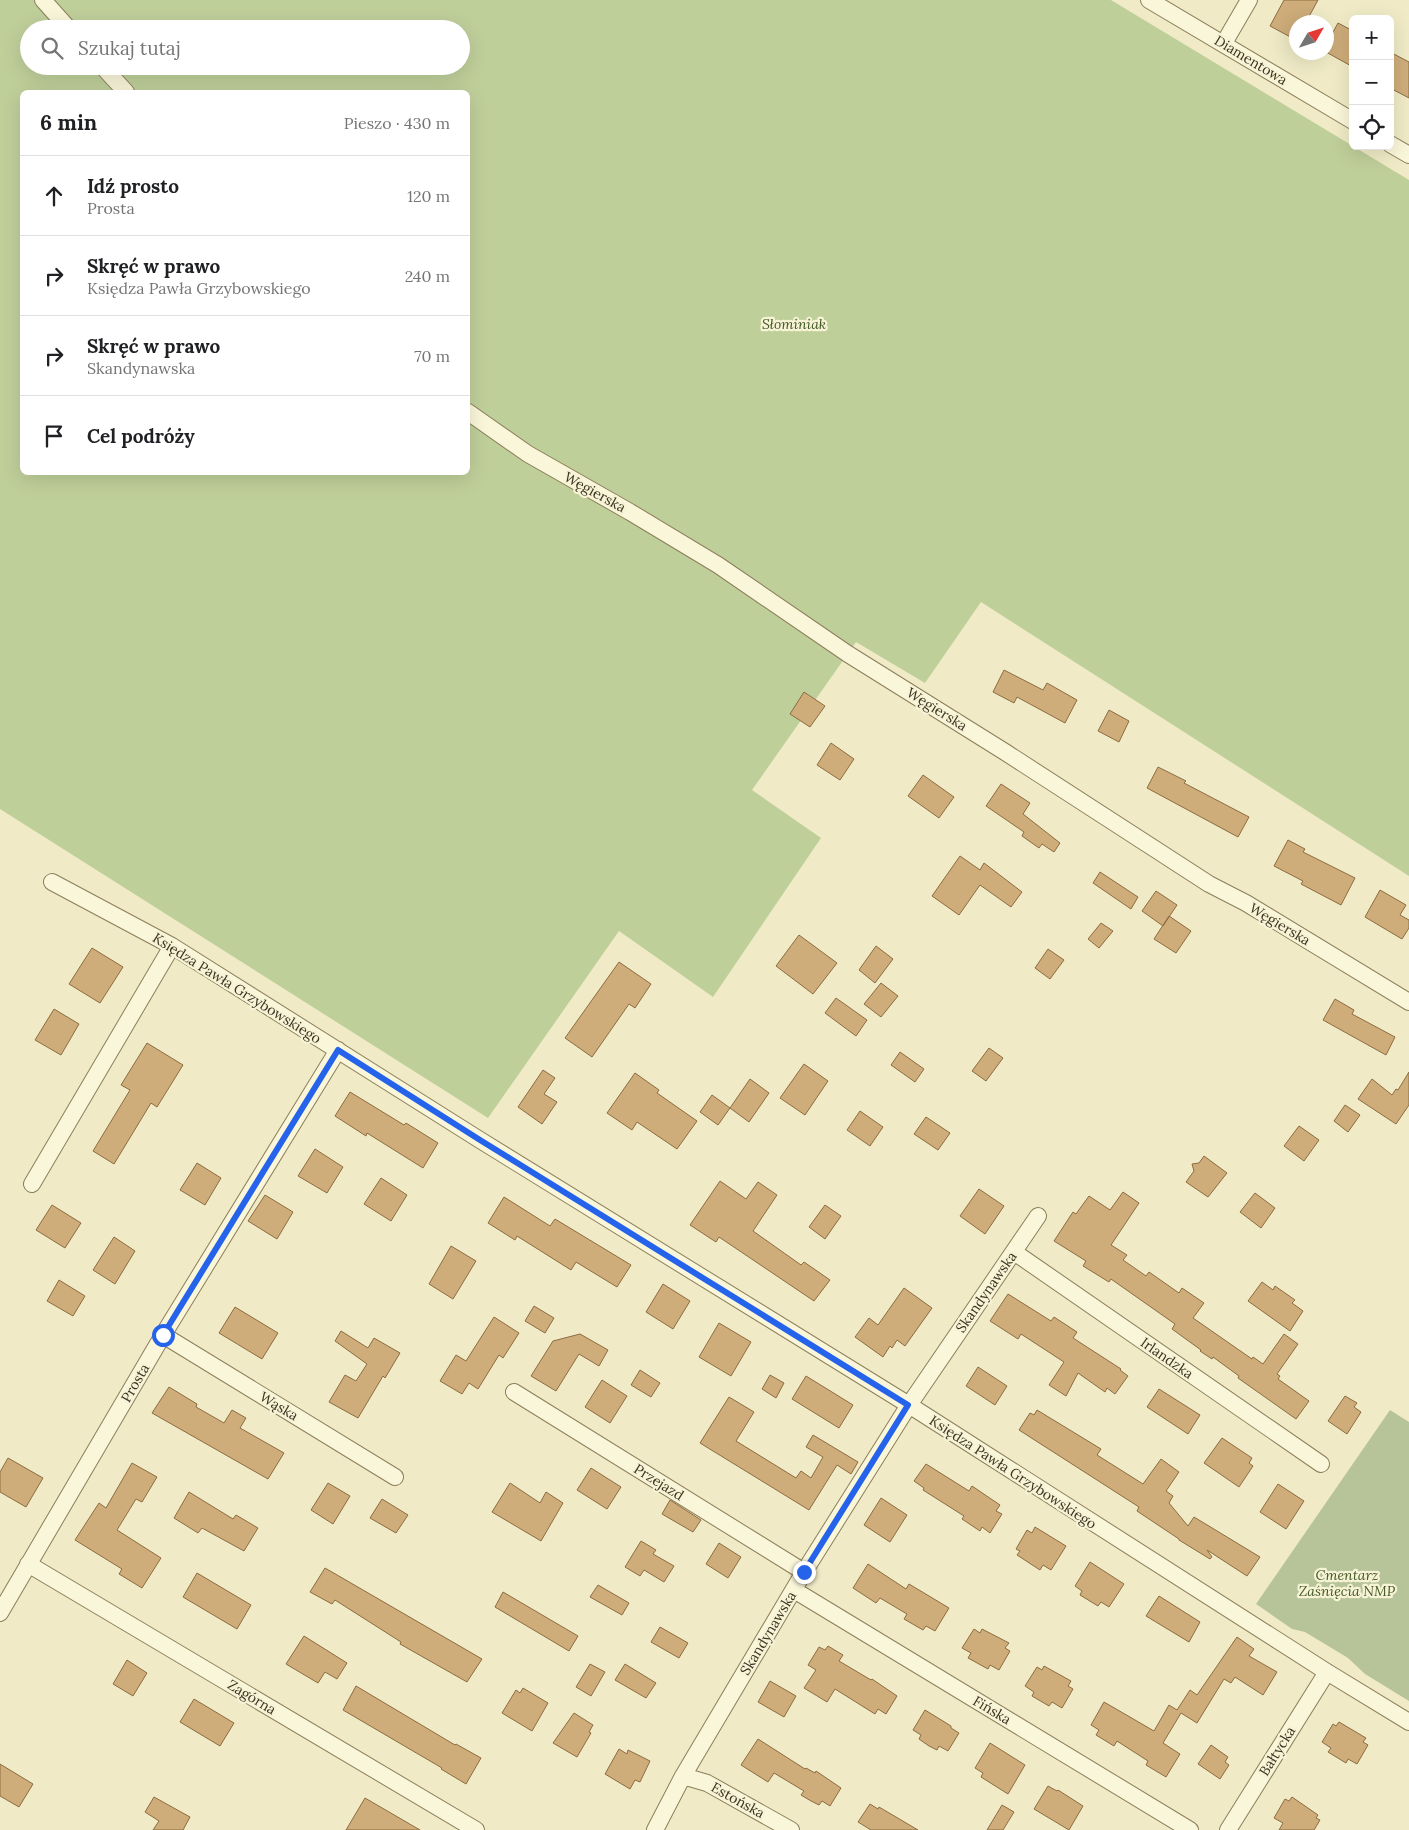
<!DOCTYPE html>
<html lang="pl">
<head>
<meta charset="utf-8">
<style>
  :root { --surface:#fff; --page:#f2f2f2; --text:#202124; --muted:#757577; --line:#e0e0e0 }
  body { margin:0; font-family:Lora,serif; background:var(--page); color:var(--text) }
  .controls { position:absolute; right:15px; top:15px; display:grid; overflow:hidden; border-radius:8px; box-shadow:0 5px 20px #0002 }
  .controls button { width:45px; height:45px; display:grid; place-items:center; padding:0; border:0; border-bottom:1px solid var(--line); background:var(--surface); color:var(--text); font:25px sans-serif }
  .compass { position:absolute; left:1289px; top:15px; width:45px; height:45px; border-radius:50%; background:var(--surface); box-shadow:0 5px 20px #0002; rotate:51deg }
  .stop { position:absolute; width:15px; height:15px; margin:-11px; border:4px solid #2563eb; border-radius:50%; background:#fff }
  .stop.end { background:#2563eb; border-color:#fff; box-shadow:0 1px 5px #0008 }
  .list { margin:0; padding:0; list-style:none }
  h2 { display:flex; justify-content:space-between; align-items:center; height:65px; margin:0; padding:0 20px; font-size:21px }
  h2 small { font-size:16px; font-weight:400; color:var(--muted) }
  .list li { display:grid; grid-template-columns:32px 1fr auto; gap:15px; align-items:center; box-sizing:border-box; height:80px; padding:0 20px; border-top:1px solid var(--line) }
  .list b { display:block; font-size:19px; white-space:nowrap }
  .list p { margin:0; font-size:16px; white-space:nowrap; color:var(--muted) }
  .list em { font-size:16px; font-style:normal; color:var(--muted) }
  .icon { flex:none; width:28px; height:28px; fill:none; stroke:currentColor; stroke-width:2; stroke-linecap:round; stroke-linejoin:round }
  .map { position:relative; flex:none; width:1409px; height:1830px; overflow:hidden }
  .search { position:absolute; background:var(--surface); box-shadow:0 5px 20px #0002; left:20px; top:20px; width:450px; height:55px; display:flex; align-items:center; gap:12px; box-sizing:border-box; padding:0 18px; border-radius:28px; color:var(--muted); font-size:19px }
  .panel { position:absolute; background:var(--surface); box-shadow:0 5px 20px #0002; left:20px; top:90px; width:450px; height:385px; border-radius:8px }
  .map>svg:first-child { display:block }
  .green { fill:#bfcf9a; fill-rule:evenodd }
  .cemetery { fill:#b7c499 }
  .building { fill:#cfad7b; stroke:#8c6c40 }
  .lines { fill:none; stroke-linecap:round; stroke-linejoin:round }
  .street-casing { stroke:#8c7e5b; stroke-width:18 }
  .street { stroke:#faf6da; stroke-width:16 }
  .route { stroke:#2563eb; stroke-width:6 }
  .labels { text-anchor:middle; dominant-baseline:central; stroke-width:4.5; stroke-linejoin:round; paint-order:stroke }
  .street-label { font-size:14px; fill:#3c321f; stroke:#f7f3d6 }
  .park-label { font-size:14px; font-style:italic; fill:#435925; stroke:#f7f3d6 }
</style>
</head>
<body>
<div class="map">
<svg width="1409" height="1830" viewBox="0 0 1409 1830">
  <rect width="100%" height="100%" fill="#f0ebc6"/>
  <path class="green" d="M0,0h1111l298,180v696l-428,-274 -56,81 -69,-41 -104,148 69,48 -108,159 -94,-66 -131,187 -488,-309zM29,29h432v37h-432zM22,92h446v380h-446z"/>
  <path class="cemetery" d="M1390,1410l19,12v279l-44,-27 -17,-16 -43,-26 -13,-3 -36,-25z"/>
  <path class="building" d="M1284,0h34l-12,22h-10v18l-26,-14z
    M1338,23l15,8v36l-27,-15v-7z
    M1390,52l19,10v36l-19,-10z
    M1004,670l39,20 4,-7 30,17 -12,23 -48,-26 -3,6 -21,-11z
    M804,692l21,14 -15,21 -20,-13z
    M1109,710l20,11 -10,21 -21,-11z
    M831,743l23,16 -14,21 -23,-15z
    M1158,767l28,14 -2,2 65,34 -11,20 -91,-49z
    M923,775l31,22 -15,21 -31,-22z
    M1001,784l29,19 -7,11 37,29 -6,9 -12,-8 -3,4 -17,-12 2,-4 -38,-26z
    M1288,840l17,9 -2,3 52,26 -14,27 -40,-21 2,-3 -29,-15z
    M960,856l20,14 4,-7 38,29 -11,15 -31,-22 -21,30 -27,-19z
    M1100,872l38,25 -7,12 -38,-26z
    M1380,890l26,15 -6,10 9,5v8l-7,11 -37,-22z
    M1156,891l21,14 -14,21 -21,-15z
    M1169,916l22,15 -15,22 -22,-14z
    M1101,923l12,8 -14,17 -11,-9z
    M799,935l38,28 -24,31 -37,-28z
    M876,946l17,13 -18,24 -16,-13z
    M92,948l31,19 -23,36 -31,-19z
    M1048,949l16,11 -14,19 -15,-11z
    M619,962l32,22 -16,24 -6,-4 -37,53 -27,-19z
    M881,983l17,13 -17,21 -17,-13z
    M836,998l31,22 -11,16 -31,-23z
    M1335,999l19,11 -2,4 43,23 -9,18 -63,-35z
    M54,1009l25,15 -18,31 -26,-15z
    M147,1043l36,22 -26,42 -6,-4 -37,61 -21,-13 37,-61 -9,-5z
    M989,1048l14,10 -17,23 -14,-10z
    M900,1052l24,17 -9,13 -24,-17z
    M804,1064l24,17 -23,34 -25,-17z
    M543,1070l12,8 -11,16 13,8 -15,22 -24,-17z
    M1409,1072v33l-13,19 -38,-25 14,-20 20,16 4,-6 2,1z
    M635,1073l24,17 -2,3 40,28 -20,28 -40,-27 -5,8 -25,-17z
    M750,1079l19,14 -20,29 -19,-14z
    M350,1092l54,33 2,-2 32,20 -15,25 -56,-35 -1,3 -31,-20z
    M712,1095l18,13 -12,17 -18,-13z
    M1345,1105l15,10 -12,17 -14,-11z
    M860,1111l23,16 -13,19 -23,-16z
    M926,1117l24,16 -12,17 -24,-16z
    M1299,1126l20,14 -15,21 -20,-15z
    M315,1149l28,18 -16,26 -29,-17z
    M1204,1156l23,17 -19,24 -22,-15 8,-11 -2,-7 7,-1z
    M197,1163l24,15 -16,27 -25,-15z
    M381,1178l26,17 -16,26 -27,-17z
    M720,1181l26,18 12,-17 19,13 -24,36 48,34 3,-3 26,18 -16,21 -95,-64 -3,5 -26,-17z
    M979,1189l25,17 -19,28 -25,-18z
    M1123,1192l16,11 -28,42 16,10 -4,5 23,16 3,-4 30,21 3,-5 22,15 -11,15 59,41 1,-2 10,7 21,-30 14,10 -21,30 3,2 -2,3 31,22 -13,18 -58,-41 1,-2 -26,-19 -1,2 -12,-8 1,-1 -29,-21 3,-5 -64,-45 -2,3 -26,-16 3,-5 -32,-20 19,-29 3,2 13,-18 21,14z
    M1255,1193l20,15 -14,20 -21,-16z
    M265,1195l28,17 -16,27 -29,-18z
    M504,1197l46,29 5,-7 76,46 -14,22 -41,-25 -5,8 -54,-34 -2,4 -27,-17z
    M52,1205l29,18 -16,25 -29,-18z
    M825,1205l16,11 -16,23 -16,-12z
    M114,1237l21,14 -20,33 -22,-14z
    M451,1246l25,15 -23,38 -24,-15z
    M59,1280l26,16 -12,20 -26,-15z
    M1262,1282l11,8 2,-4 20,14 -3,3 11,8 -13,20 -42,-30z
    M663,1284l27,17 -17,28 -27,-17z
    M904,1288l28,20 -27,38 -8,-6 -5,8 -2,-2 -7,11 -28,-20 14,-19 9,7z
    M1008,1294l43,27 3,-4 23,15 -4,6 48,31 -1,1 8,6 -13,18 -8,-6 -2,4 -27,-19 -12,23 -17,-11 15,-23 -43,-28 -3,5 -28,-18z
    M534,1306l20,12 -9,15 -20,-12z
    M235,1307l43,26 -16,26 -43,-26z
    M494,1317l25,16 -16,25 -4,-3 -21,34 -9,-6 -7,11 -22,-13 16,-26 10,6z
    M719,1323l32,19 -20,34 -32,-19z
    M341,1331l27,17 6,-10 26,15 -15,25 -2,-2 -25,42 -29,-16 16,-27 11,6 11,-17 -32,-23z
    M580,1334l28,16 -9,16 -20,-12 -23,37 -25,-15 22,-35z
    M978,1367l29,19 -12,19 -29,-19z
    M640,1370l20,13 -9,14 -20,-12z
    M770,1375l14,8 -8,15 -14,-9z
    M806,1376l47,29 -14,23 -47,-29z
    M602,1380l25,16 -17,27 -25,-16z
    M169,1387l28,17 -1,3 28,16 8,-13 14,8 -6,10 44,25 -16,26 -116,-66z
    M1159,1389l41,26 -12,19 -41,-27z
    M1345,1396l12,7 -3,4 7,5 -14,22 -19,-13z
    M729,1397l25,15 -18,29 60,37 5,-7 10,7 12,-21 -17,-10 7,-12 45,27 -7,12 -14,-9 -28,45 -109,-67z
    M1037,1410l64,39 -4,6 46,29 18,-25 18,13 -13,19 7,5 -4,7 19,23 6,-9 66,40 -13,19 -40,-26 5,7 -2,2 -31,-19v-1l-42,-28 2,-4 -120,-77 11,-17 4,2z
    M1222,1438l30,20 -3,5 4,3 -14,21 -35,-24z
    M8,1458l35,20 -17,29 -26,-15v-20z
    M132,1463l25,14 -15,25 -6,-3 -19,31 44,28 -19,30 -23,-14 3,-5 -47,-29 24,-37 7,5z
    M926,1464l43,27 3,-5 28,19 -4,6 6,3 -12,19 -8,-6 -2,4 -18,-12 2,-3 -41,-26 1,-2 -10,-7z
    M591,1468l30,19 -14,22 -30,-19z
    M328,1483l22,13 -17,28 -22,-14z
    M510,1483l30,20 6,-11 17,11 -22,38 -49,-29z
    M1278,1484l26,17 -18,28 -26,-17z
    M189,1492l44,27 3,-4 22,13 -14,23 -42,-23 -4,5 -24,-15z
    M881,1498l26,17 -17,27 -26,-17z
    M382,1499l26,16 -12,18 -26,-15z
    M670,1500l31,20 -8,12 -31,-18z
    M1035,1527l31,19 -15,24 -8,-5 -3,5 -23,-15 3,-4 -4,-2 11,-19 5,3z
    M641,1541l15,9 -3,4 21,12 -10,16 -20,-12 -4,6 -15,-9z
    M719,1543l22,14 -13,21 -22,-14z
    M1090,1562l34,22 -15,23 -8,-5 -3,4 -18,-11 2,-4 -7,-5z
    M868,1564l38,25 3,-5 40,24 -14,23 -9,-5 -3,4 -19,-11 3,-5 -27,-16 -4,5 -23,-15z
    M325,1568l157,91 -15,23 -67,-38 1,-2 -66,-42 -3,4 -22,-12z
    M197,1573l54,32 -14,24 -54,-32z
    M598,1585l31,18 -7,12 -32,-18z
    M503,1592l75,44 -9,15 -74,-44z
    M1159,1596l41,26 -11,20 -43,-26z
    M660,1627l28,16 -9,15 -28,-16z
    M974,1629l6,4 2,-4 27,14 -4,5 5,3 -11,19 -9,-5 -2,4 -20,-11 3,-5 -9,-5z
    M304,1636l43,27 -10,16 -12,-7 -7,11 -32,-19z
    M1237,1637l17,12 -5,7 28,16 -14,23 -28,-18 -4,6 -7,-4 -27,44 -16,-10 -18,30 17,11 -14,23 -20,-12 2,-4 -31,-20 -3,5 -18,-11 3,-5 -8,-5 13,-23 50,29 15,-26 8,5 13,-20 7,5z
    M828,1646l15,9 -4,6 32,19 1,-1 25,17 -11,18 -8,-5 -3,5 -40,-25 -8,13 -23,-14 12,-18 -8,-5 11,-18 6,3z
    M127,1660l20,13 -14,23 -20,-12z
    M590,1664l15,8 -14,24 -15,-9z
    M625,1664l31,19 -10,15 -31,-18z
    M1044,1666l27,15 -3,5 5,3 -11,19 -10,-6 -3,4 -17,-10 2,-4 -9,-6 12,-19 5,3z
    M770,1681l26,15 -12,21 -26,-15z
    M356,1686l99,59 1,-1 25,14 -15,26 -25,-15 1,-1 -99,-58z
    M523,1688l25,15 -16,28 -30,-18 14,-23 4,3z
    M194,1699l40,24 -14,23 -40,-24z
    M925,1710l26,16v2l8,5 -11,18 -9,-5 -2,4 -8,-4 -10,-7 2,-4 -8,-5z
    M574,1713l19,12 -4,7 2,1 -14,24 -24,-14z
    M1339,1722l27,16 -3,4 5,3 -11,19 -9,-5 -2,4 -18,-11 3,-4 -9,-6 11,-18 3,2z
    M758,1739l47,30 1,-1 9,5 1,-2 25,17 -11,18 -8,-5 -3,4 -8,-4 -10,-6 3,-4 -30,-18 -6,9 -27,-17z
    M990,1743l35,22 -17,29 -27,-17 2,-4 -8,-5z
    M1211,1745l17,12 -3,5 4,3 -9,14 -22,-15z
    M619,1749l8,5 1,-4 22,11 -10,21 -5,-2 -5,9 -25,-15z
    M0,1764l33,20 -14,23 -19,-11z
    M1048,1786l9,5 1,-1 25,16 -14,24 -35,-21z
    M154,1797l36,20 -7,13h-30l6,-9 -14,-9z
    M1292,1797l26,18 -2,3 4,2 -6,10h-35l4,-7 -9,-5 11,-19 4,2z
    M365,1798l55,32h-74z
    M870,1804l8,5 1,-2 39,23h-47l-13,-8z
    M1002,1805l12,7 -11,18h-16z"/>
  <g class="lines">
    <g class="street-casing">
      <path id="street" d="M43,0l26,29
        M1149,0l204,121
        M1224,43l25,-43
        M102,66l24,26
        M1390,144l19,11
        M468,412l60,42 102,58 88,53 130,89 157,98 204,132 37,19 163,99
        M52,882l120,64 308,194 429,265 418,267 82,50
        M32,1184l140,-238
        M1014,1252l307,212
        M163,1335l232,142
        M514,1392l290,180
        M28,1564l448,266
        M794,1590l396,240
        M0,1613l163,-278 175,-285
        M683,1776l24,7 84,47
        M655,1830l28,-54 121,-204 105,-167 129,-189
        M1228,1830l99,-158"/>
    </g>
    <use href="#street" class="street"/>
  </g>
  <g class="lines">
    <path class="route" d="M163,1335l175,-285 142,90 428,265 -104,167"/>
  </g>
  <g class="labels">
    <g class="street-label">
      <text transform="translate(1251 60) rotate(31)">Diamentowa</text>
      <text transform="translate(595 492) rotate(29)">Węgierska</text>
      <text transform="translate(937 709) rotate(32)">Węgierska</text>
      <text transform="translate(1280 924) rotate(31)">Węgierska</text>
      <text transform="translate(237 988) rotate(32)">Księdza Pawła Grzybowskiego</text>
      <text transform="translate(986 1292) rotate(-55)">Skandynawska</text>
      <text transform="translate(1167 1358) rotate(35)">Irlandzka</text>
      <text transform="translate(135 1383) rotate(-60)">Prosta</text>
      <text transform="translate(279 1406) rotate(31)">Wąska</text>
      <text transform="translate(1013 1472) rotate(33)">Księdza Pawła Grzybowskiego</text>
      <text transform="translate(659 1482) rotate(32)">Przejazd</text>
      <text transform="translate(768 1633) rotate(-59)">Skandynawska</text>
      <text transform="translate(252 1697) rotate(31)">Zagórna</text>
      <text transform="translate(992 1710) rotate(31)">Fińska</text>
      <text transform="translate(1277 1751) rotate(-58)">Bałtycka</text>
      <text transform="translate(738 1800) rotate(29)">Estońska</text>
    </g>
    <g class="park-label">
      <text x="794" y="324">Słominiak</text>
      <text x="1347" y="1575">Cmentarz<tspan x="1347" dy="16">Zaśnięcia NMP</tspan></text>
    </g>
  </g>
</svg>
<div class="controls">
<button>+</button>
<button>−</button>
<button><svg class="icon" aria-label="locate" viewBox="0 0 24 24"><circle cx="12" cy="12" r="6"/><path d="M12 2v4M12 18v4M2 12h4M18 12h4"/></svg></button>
</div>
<svg class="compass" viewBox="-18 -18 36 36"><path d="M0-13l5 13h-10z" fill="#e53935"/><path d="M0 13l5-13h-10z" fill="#757577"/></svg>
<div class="stop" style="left:163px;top:1335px"></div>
<div class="stop end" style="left:804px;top:1572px"></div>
<div class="search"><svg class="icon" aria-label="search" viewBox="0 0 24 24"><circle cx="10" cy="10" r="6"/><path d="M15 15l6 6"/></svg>Szukaj tutaj</div>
<section class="panel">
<h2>6 min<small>Pieszo · 430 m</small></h2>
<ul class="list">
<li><svg class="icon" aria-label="ahead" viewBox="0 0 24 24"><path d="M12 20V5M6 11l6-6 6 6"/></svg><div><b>Idź prosto</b><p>Prosta</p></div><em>120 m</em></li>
<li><svg class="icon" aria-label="right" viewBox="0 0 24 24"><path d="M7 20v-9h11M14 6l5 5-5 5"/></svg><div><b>Skręć w prawo</b><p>Księdza Pawła Grzybowskiego</p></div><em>240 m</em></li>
<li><svg class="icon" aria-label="right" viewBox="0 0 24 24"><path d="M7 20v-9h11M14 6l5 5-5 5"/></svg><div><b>Skręć w prawo</b><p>Skandynawska</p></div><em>70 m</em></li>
<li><svg class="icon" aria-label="arrive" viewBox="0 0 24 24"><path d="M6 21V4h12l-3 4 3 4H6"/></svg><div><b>Cel podróży</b></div></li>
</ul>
</section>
</div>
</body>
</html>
